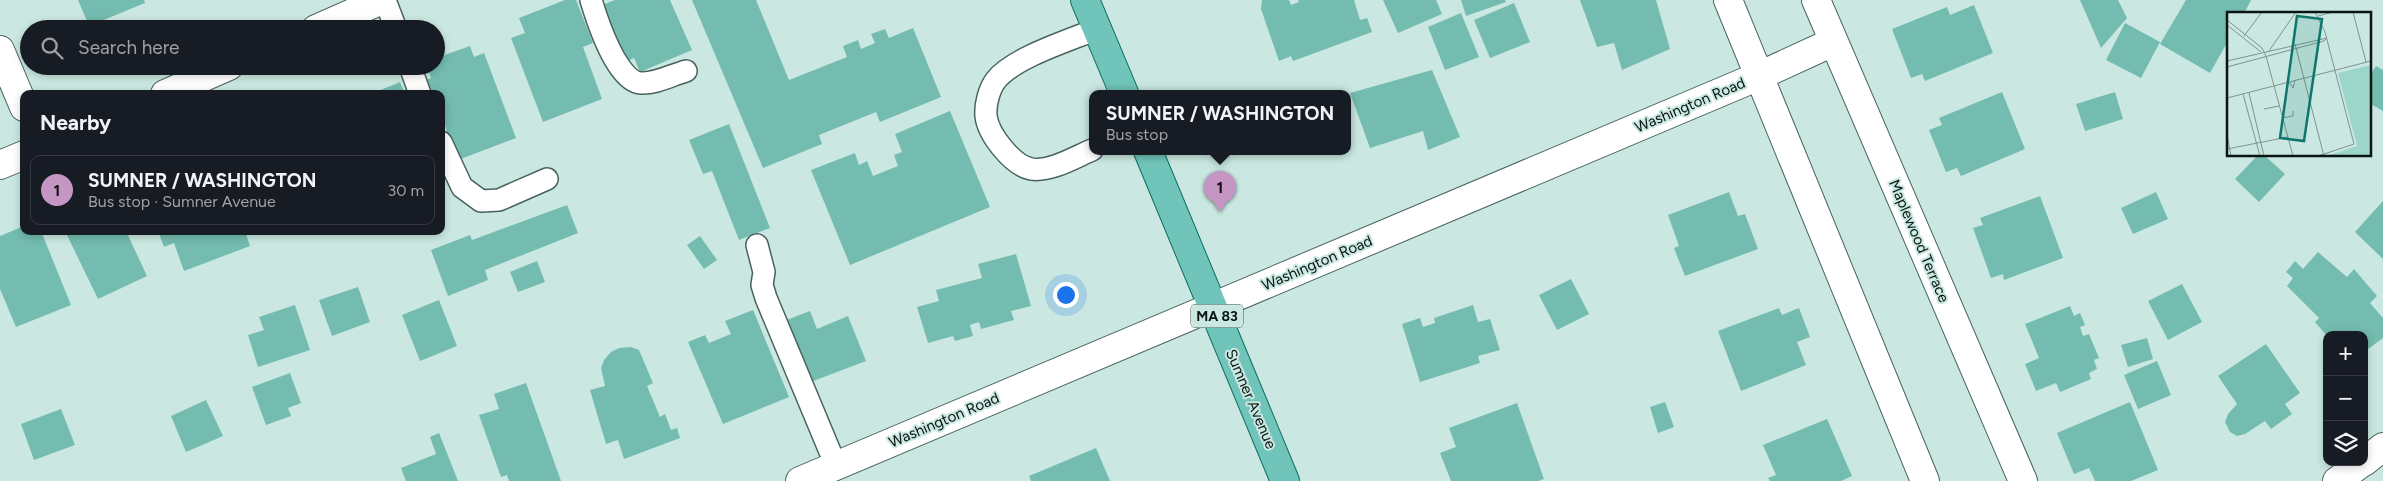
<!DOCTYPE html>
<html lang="en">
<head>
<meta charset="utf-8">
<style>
  :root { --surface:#171b24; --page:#242831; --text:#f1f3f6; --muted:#9ea1a6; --line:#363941; --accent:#c596c4 }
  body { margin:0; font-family:Figtree,sans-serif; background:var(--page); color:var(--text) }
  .controls { position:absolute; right:15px; bottom:15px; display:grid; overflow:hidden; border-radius:10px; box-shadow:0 2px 8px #0003 }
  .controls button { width:45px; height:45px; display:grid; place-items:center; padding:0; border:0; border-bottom:1px solid var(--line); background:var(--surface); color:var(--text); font:25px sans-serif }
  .you { position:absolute; left:1065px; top:294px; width:18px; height:18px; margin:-12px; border:4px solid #fff; border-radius:50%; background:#1a73e8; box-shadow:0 0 0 8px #1a73e833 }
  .badge { display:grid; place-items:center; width:32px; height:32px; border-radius:50%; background:var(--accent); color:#111; font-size:16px; font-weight:700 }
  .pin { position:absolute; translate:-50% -41px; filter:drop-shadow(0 1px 2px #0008) }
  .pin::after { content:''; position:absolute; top:26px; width:18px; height:15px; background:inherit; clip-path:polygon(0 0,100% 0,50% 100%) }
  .popup { position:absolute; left:1089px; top:90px; width:262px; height:65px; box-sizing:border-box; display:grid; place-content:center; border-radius:10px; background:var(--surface); filter:drop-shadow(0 1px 4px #0005); font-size:16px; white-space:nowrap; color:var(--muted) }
  .popup b { font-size:19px; color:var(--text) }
  .popup::after { content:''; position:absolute; left:50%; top:100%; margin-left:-10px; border:10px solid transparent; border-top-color:var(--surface) }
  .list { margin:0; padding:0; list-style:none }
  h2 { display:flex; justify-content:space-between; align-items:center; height:65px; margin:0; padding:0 20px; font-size:21px }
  h2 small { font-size:16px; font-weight:400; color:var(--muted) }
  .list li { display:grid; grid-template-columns:32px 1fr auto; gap:15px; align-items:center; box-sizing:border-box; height:70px; margin:0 10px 10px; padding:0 10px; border:1px solid var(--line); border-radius:10px }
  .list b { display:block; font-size:19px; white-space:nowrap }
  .list p { margin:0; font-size:16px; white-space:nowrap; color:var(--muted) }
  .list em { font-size:16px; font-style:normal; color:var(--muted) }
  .icon { flex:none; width:28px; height:28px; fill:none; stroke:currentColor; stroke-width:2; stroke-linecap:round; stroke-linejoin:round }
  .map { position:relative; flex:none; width:2383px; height:481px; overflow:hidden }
  .search { position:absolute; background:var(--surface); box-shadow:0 2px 8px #0003; left:20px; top:20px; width:425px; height:55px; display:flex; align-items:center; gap:12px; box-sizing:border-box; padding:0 18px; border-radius:28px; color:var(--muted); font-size:19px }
  .panel { position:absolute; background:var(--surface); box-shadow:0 2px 8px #0003; left:20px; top:90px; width:425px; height:145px; border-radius:10px }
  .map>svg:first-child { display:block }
  .building { fill:#74bcaf }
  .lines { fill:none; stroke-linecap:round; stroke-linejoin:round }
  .lane-casing { stroke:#48635e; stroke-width:24 }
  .street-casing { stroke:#48635e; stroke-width:30 }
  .secondary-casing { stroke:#48635e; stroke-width:30 }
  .primary-casing { stroke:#0e6d61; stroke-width:30 }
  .lane { stroke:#fff; stroke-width:21 }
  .street { stroke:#fff; stroke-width:28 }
  .secondary { stroke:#fff; stroke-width:28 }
  .primary { stroke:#70c4b9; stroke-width:28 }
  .labels { text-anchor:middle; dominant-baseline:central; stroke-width:4; stroke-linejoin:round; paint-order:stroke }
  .shield { fill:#cae8e1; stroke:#445451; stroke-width:1 }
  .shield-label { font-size:14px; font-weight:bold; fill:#0a1513 }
  .street-label { font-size:15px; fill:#0a1513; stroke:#cae8e1 }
  .inset-road { fill:none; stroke:#7d948f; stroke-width:1 }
  .view { fill:#0f766e; fill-opacity:0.15; stroke:#0f766e; stroke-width:2.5 }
  .inset-edge { fill:none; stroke:#0a1513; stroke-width:2.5 }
</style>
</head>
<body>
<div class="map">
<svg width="2383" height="481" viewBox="0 0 2383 481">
  <rect width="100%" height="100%" fill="#cae8e1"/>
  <path class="building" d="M78,0h66l1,3 -56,23z
    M565,0h11l17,43 -10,4 19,52 -59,23 -32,-84 14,-5 -6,-15z
    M615,0h55l22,50 -52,22 -6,-14 -8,4 -24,-57z
    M692,0h64l33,80 58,-23 -4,-11 15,-6 3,9 14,-6 -4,-9 14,-5 4,9 24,-10 28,69 -61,25 -4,-10 -57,23 3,9 -59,24z
    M1262,0h27l2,5 8,-3 -1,-2h56l6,20 7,-2 5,14 -79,29 -2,-5 -12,5 -18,-52z
    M1383,0h53l6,14 -44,19z
    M1461,0h44l1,2 -40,14z
    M1580,0h76l14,49 -48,21 -8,-27 -17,4z
    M2080,0h38l9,18 -26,30z
    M2186,0h65l-7,14h-16v27l-18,32 -50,-29z
    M1514,3l16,39 -40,16 -16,-38z
    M1974,5l19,48 -68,28 -3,-7 -11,4 -19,-49 55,-22 3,8z
    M1461,13l18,44 -34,13 -17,-43z
    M2125,23l35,19 -19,36 -35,-18z
    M470,46l4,11 10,-4 32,85 -58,22 -17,-45v-21h-16l-5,-12 11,-4 -4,-12h9v-8z
    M2376,66l7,4v41l-14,-8v-26z
    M1432,70l28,67 -32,13 -5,-19 -53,17 -20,-55z
    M400,82l5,12h-34z
    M2002,92l23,57 -64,27 -4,-8 -11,4 -17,-42 13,-5 -3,-7z
    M2115,92l8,27 -38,12 -9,-27z
    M950,111l40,96 -140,58 -39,-95 44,-17 4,12 8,-4 6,15 25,-10 -4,-11 8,-3 -7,-18z
    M729,124l41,104 -31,12 -27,-69 -9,3 -14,-34z
    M2258,155h6l21,19 -26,28 -24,-23z
    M1729,192l9,24 7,-2 13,35 -73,27 -11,-28 5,-2 -11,-31z
    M2156,192l12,27 -35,15 -12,-26z
    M2040,196l23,62 -59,22 -1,-6 -12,4 -18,-50 10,-3 -3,-7z
    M2383,201v58l-28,-27z
    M567,205l11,28 -93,37 3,10 -40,16 -17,-46 39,-15 2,5z
    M24,226v5h17l30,74 -55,22 -16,-38v-53z
    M65,231h61l21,45 -49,23z
    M158,231h87l5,15 -66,25 -10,-28 -10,4z
    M700,236l17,24 -13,9 -17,-24z
    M2318,252l29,25 7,-8 23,27 -7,7 13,15v20l-19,14v-17l-37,1 -12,-14 4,-4 -32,-32 6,-8 -7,-6 9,-11 8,8z
    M1016,254l15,52 -20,5 3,9 -33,9 -2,-7 -9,3 3,11 -18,5 -2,-5 -25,7 -11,-36 22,-6 -3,-11 46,-12 -4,-14z
    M537,261l8,21 -27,10 -8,-20z
    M1571,279l18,35 -32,16 -18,-35z
    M2182,284l20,38 -34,18 -20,-39z
    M358,287l12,35 -38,14 -13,-36z
    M439,300l18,46 -37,15 -18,-46z
    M295,305l15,45 -52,17 -10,-32 16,-5 -5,-13z
    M1473,305l5,17 12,-3 10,31 -22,6 2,7 -60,19 -18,-58 18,-6 3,9 12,-4 -1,-5z
    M2070,306l4,10 6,-3 5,12 -5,2 3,9 6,-2 10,24 -5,2 3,9 -8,4 2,6 -31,13 -4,-9 -20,8 -11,-27 14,-6 -14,-34z
    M1779,308l3,7 17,-7 11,29 -13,5 9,23 -65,26 -23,-60z
    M753,310l36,87 -66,27 -35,-82 17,-7 4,8 22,-9 -6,-13z
    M810,311l7,18 31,-13 18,45 -58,22 -24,-62z
    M2147,338l6,21 -25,8 -7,-22z
    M2266,344l34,49 -15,11 7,10 -21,15 -6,-8 -20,13 -8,2 -7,-4 -5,-10 3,-8 9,-10 -19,-28z
    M631,347l8,3 14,33 -6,3 13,31 5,-3 6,16 6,-2 3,10 -56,21 -6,-19 -12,4 -16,-54 15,-4 -4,-18 3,-8 7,-8 8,-4z
    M2157,361l14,34 -33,14 -14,-34z
    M290,373l11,30 -13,5 3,8 -25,9 -14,-38z
    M526,383l35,98h-52l-2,-6 -6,2 -22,-62 20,-6 -5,-15z
    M206,400l17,36 -37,16 -15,-36z
    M1665,402l9,25 -16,6 -8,-26z
    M2130,402l28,68 -27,11h-36l-6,-13 -15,6 -17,-41z
    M1517,403l27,76 -6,2h-87l-11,-28 16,-6 -7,-19z
    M61,409l14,36 -41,15 -13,-36z
    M1827,419l25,57 -11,5h-71l-2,-3 8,-3 -13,-30z
    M439,433l19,48h-52l-5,-13 35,-14 -6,-17z
    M1096,448l14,33h-79l-2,-5z"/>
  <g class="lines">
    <g class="lane-casing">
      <path id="lane" d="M385,0l11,29
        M591,0c6,20 26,82 50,83 14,1 31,-8 45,-12
        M410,66l10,28
        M441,142l21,45 19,14 18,-1 48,-21
        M1092,150c-17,7 -41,22 -61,19 -19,-4 -43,-35 -45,-53 -1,-11 3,-27 10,-36 17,-22 74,-40 101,-51
        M757,245l7,27 -2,13 4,13 70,168"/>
    </g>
    <g class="street-casing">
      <path id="street" d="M1728,0l197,481
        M1816,0l207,481
        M316,29l66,-29
        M0,50l24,57
        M165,94l64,-28
        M0,165l24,-10
        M800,481l959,-405 74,-34"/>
    </g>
    <g class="secondary-casing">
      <path id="secondary" d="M2364,462l19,-15
        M2337,481l26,-19"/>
    </g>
    <g class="primary-casing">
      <path id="primary" d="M1085,0l39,93
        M1148,151l137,330"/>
    </g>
    <use href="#lane" class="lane"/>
    <use href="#street" class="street"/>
    <use href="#secondary" class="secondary"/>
    <use href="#primary" class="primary"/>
  </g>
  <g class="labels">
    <rect class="shield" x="1191" y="304.5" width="52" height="23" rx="4"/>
    <g class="shield-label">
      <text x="1217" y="316">MA 83</text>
    </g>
    <g class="street-label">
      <text transform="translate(1690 105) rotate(-23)">Washington Road</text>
      <text transform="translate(1919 241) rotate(67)">Maplewood Terrace</text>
      <text transform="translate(1317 263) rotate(-23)">Washington Road</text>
      <text transform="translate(1251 399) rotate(67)">Sumner Avenue</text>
      <text transform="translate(944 420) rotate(-23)">Washington Road</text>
    </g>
  </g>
  <g transform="translate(2227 12)">
    <rect width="144" height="144" fill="#cae8e1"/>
    <path d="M144,53v91h-44l30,-10 -19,-73z" fill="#9cd6cb"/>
    <path class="inset-road" d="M88,0l10,20 29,112 -36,12M126,0l13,50M91,4l15,-4M0,8l35,28 4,8 27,100M0,13l34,27M17,24l18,-24M68,32l29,112M42,39l27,-39M0,49l100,-23M0,55l97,-26 3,-3M62,70l4,6 2,-8M22,81l15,63M16,82l17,62M0,86l144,-37M37,97l15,-3M55,106l11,-2v-5M0,122l4,22M0,137l61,-12"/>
    <path class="view" d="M70,4l25,3 -18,122 -24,-3z"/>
    <rect width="144" height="144" class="inset-edge"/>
  </g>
</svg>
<div class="controls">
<button>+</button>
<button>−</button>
<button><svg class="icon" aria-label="layers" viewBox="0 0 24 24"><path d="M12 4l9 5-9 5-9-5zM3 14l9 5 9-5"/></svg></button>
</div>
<div class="you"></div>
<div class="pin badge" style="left:1220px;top:212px">1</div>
<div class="popup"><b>SUMNER / WASHINGTON</b>Bus stop</div>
<div class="search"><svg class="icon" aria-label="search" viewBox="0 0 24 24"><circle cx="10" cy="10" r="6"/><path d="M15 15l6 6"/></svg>Search here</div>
<section class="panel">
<h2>Nearby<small></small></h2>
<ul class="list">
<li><span class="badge">1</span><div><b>SUMNER / WASHINGTON</b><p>Bus stop · Sumner Avenue</p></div><em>30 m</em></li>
</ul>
</section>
</div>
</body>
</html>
